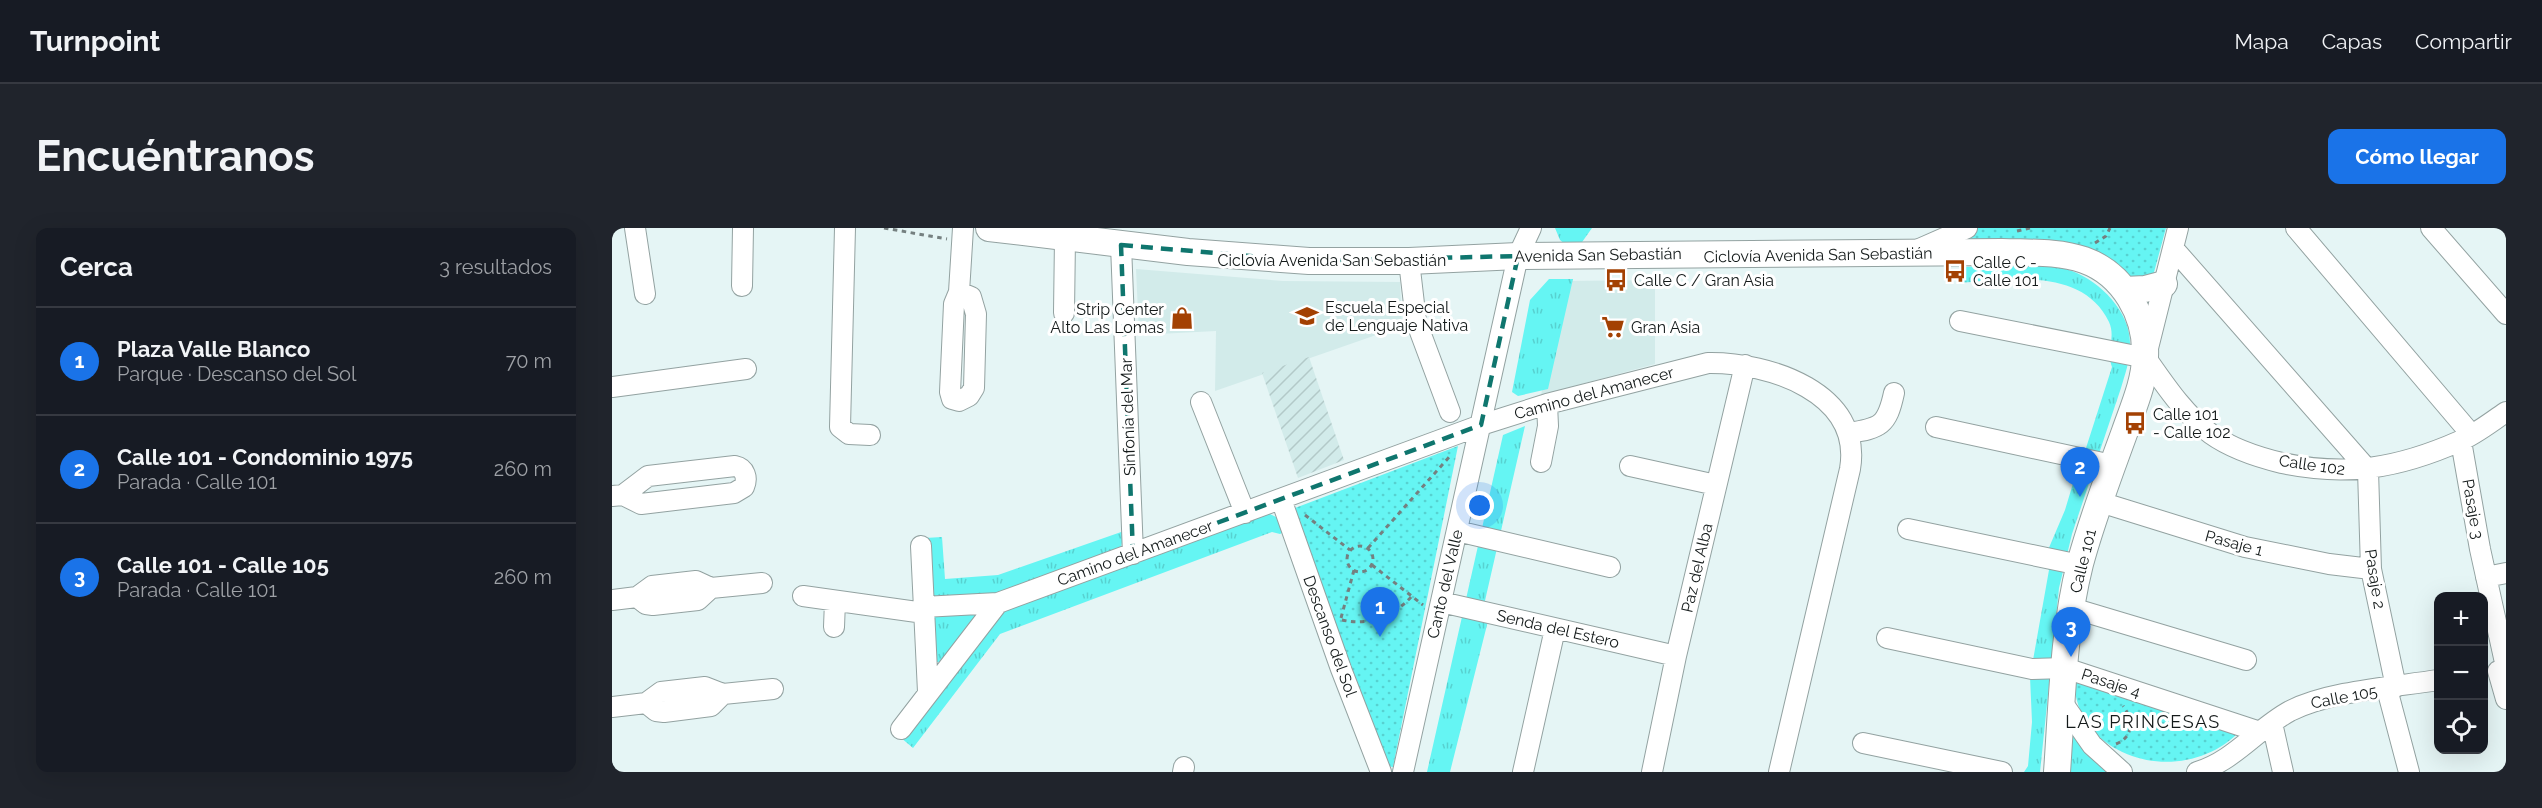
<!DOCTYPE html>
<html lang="es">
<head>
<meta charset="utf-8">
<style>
  :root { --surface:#171b24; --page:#20242c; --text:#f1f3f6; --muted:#9ea1a6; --line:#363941; --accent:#1a73e8 }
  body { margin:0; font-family:Raleway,sans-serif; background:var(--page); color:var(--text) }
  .controls { position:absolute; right:18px; bottom:18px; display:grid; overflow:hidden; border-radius:12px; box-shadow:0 6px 24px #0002 }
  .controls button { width:54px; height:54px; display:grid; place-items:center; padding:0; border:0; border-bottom:2px solid var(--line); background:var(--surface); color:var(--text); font:30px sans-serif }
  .you { position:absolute; left:868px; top:278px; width:21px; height:21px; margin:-15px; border:4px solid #fff; border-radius:50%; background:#1a73e8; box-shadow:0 0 0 9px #1a73e833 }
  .badge { display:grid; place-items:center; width:39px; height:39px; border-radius:50%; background:var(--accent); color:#fff; font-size:20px; font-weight:700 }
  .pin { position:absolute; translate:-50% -50px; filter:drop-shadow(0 2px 3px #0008) }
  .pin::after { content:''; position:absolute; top:32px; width:21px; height:18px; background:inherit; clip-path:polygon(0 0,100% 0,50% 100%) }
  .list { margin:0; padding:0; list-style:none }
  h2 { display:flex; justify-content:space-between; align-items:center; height:78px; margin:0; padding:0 24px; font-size:26px }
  h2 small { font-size:20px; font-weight:400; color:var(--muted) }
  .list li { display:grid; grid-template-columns:39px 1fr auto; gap:18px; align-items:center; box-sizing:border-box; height:108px; padding:0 24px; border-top:2px solid var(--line) }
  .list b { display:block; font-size:22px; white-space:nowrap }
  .list p { margin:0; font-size:20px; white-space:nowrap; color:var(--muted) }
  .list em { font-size:20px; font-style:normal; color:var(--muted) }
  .icon { flex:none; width:33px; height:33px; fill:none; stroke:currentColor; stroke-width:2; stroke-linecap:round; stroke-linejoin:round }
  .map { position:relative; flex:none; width:1894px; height:544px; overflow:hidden; border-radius:12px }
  header { display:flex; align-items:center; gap:36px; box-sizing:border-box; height:84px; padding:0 30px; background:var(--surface); border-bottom:2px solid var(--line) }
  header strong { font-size:28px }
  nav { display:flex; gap:33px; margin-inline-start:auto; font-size:21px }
  .intro { display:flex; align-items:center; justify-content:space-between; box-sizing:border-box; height:144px; padding:0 36px }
  h1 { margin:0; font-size:42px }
  .button { padding:15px 27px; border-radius:12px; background:var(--accent); color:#fff; font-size:21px; font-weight:700 }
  main { display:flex; gap:36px; padding:0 36px }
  aside { flex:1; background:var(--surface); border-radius:12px; box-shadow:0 6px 24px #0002 }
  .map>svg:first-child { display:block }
  .built { fill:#d2ebea }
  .industrial { fill:url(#industrial-furrows) }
  .grass { fill:url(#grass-tufts) }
  .park { fill:url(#park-dots) }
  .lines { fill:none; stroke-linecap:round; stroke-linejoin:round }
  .minor-casing { stroke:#93a2a1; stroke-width:22 }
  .major-casing { stroke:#93a2a1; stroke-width:28 }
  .path { stroke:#758080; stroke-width:3; stroke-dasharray:4.5 4.5; stroke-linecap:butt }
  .minor { stroke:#fff; stroke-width:20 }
  .major { stroke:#fff; stroke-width:26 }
  .marked { fill:none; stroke:#0f766e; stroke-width:4.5; stroke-dasharray:12 8; stroke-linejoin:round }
  .labels { text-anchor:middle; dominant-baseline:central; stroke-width:6; stroke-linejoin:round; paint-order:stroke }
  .street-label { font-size:16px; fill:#141a1a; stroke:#fff }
  .poi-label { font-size:16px; fill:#141a1a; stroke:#fff; text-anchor:start }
  .neighbourhood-label { font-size:18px; letter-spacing:1.5px; fill:#141a1a; stroke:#fff }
</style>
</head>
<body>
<header>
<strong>Turnpoint</strong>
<nav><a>Mapa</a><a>Capas</a><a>Compartir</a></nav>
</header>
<div class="intro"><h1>Encuéntranos</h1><a class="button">Cómo llegar</a></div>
<main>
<aside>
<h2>Cerca<small>3 resultados</small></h2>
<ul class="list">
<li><span class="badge">1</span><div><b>Plaza Valle Blanco</b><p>Parque · Descanso del Sol</p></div><em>70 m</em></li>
<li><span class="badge">2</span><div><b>Calle 101 - Condominio 1975</b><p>Parada · Calle 101</p></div><em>260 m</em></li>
<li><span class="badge">3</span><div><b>Calle 101 - Calle 105</b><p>Parada · Calle 101</p></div><em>260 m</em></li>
</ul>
</aside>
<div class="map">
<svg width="1894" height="544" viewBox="0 0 1894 544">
  <defs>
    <pattern id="industrial-furrows" width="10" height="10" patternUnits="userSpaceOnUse" patternTransform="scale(1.5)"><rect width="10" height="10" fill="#d2ebea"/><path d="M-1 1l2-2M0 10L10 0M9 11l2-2" fill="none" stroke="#b3c9c8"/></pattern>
    <pattern id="grass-tufts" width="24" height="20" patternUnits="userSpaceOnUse" patternTransform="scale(1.5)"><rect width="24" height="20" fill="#65f5f3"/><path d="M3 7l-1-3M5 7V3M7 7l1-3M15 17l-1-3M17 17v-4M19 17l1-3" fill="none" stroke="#57d1d0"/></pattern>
    <pattern id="park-dots" width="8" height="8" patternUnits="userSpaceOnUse" patternTransform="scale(1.5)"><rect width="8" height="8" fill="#65f5f3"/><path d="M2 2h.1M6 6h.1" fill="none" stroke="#57d1d0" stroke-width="1.8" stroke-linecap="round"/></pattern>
  </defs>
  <rect width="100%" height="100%" fill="#e5f5f5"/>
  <path class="built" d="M524,41l147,12 117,1 2,44 -187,65 1,-60 -77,4z
    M1043,52v84l-114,31 23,-114z"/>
  <path class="industrial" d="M697,129l35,103 -46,18 -36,-105z"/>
  <path class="grass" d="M943,0h37l-12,17h-14l-6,-5z
    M1406,37c18,0 37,0 54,6 29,11 58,41 58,72 1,15 -5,31 -9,45l-49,146 -13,54 -19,184h-16l4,-6 4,-44 -2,-45 19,-107 -4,-4 3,-16 17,-40 18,-60 3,-2 26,-81c-6,-15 4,-30 -3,-45 -27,-56 -103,-42 -152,-39l4,-16z
    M937,51h24l-25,110 -30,7 -6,-4 18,-92z
    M913,198l-41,179 4,16 -38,151h-23l76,-337z
    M656,285l12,6 4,13 -4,2 -8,-2 -272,102 -87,114 -13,-11 94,-125z
    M512,303l-3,17 -117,43 -10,3 -63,2 -6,-58 17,-1 3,42 53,-4z
    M374,380l-45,54h-6l-5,-48z
    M1455,502l39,42h-41z"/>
  <path class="park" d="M1365,0h189l-13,48 -20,6 -15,-14 -179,-23z
    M846,218l-65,321 -7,-1 -91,-258z
    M1462,449l167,53c-39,42 -108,42 -147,2 -14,-17 -20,-33 -20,-55z"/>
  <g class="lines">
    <g class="minor-casing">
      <path id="minor" d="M23,0l10,66
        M233,0l-5,199 9,7 21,1
        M1684,0l175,206
        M1819,0l75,86
        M509,17l12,309
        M1561,20l195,222 3,99 25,118
        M1305,22l50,-22
        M797,33l7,60 34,91
        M130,58l1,-58
        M347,64l12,5 5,17 -2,74 -5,8 -10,5 -7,-2 -2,-7 4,-88 5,-12 4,-64
        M452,85l1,-75
        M1348,93l186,37
        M1536,120l30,-120
        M1534,130c19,27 38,56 65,76 21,15 46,23 71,29 65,14 117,5 178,-22 16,-7 31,-19 46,-29
        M0,159l134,-18
        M589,174l44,111
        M1324,199l176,38
        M1237,205c31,-5 38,-7 45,-40
        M1849,213l19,108 26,118
        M929,234l7,-36 -1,-22
        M1018,238l86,19
        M0,268l11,-1 18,9 93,-11 10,-6c4,-9 1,-19 -9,-21l-87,10 -25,19
        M669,271l60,170 40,103
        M1488,274l145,45 84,17 42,5
        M1296,301l172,36
        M845,303l153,36
        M309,318l7,146
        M1874,349l20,-4
        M191,368l121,17
        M25,369l9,7 7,1 45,-5 13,-12
        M0,372l25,-3 15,-11 44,-5 15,7 51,-5
        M829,374l235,54
        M311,379l75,-4 483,-178 66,-21 161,-41c61,-1 155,30 142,106l-71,303
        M1460,380l174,52
        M222,399l1,-26
        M1275,410l145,31 33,-1 195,64
        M1886,443l8,28
        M1775,461l22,83
        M1450,474l30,43 30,27
        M34,475l10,8 8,1 47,-6 12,-12
        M0,479l34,-4 15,-11 44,-5 18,7 50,-5
        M1660,495l11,49
        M289,501l97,-126
        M1251,515l139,29
        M571,544l1,-5
        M791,544l115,-516 13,-28
        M911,544l32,-143
        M1040,544l24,-116 69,-291
        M1585,544c37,-11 60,-43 93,-61 39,-20 104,-24 148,-31"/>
    </g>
    <g class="major-casing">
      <path id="major" d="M377,0l199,24 121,9h100l109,-5 484,-4c27,1 56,-1 82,8 39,14 63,55 61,97 0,24 -12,51 -20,74 -16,44 -33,88 -45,133 -17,67 -18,139 -23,208
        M1513,62l20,-1 19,-5"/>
    </g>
    <path class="path" d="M272,0l63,11
      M1405,3l13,-3
      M1483,15l11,-7 4,-8
      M693,287l45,35
      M735 331a13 13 0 1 1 26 0a13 13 0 1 1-26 0Z
      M756,320l83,-93
      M760,337l51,40
      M729,390l13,-48
      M730,392c27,6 51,-3 70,-24
      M1504,516c18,-7 17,-25 7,-38"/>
    <use href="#minor" class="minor"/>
    <use href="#major" class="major"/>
  </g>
  <path class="marked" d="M509,17l188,16 209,-5 -37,169 -348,129z"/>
  <defs>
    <g id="bus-bare" transform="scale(1.8)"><path d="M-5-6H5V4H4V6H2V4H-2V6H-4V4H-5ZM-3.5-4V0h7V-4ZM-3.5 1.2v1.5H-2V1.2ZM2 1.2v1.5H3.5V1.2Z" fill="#a34103" stroke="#fff" stroke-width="2.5" paint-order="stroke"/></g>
    <g id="school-bare" transform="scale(1.8)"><path d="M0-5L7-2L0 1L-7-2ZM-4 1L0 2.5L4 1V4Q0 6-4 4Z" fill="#a34103" stroke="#fff" stroke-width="2.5" paint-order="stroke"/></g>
    <g id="shop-bare" transform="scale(1.8)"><path d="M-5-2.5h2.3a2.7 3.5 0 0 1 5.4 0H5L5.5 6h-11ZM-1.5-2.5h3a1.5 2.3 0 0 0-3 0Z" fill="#a34103" stroke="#fff" stroke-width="2.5" paint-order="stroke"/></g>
    <g id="supermarket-bare" transform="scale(1.8)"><path d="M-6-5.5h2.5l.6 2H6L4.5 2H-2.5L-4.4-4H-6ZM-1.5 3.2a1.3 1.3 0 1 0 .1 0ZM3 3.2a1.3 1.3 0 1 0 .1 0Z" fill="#a34103" stroke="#fff" stroke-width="2.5" paint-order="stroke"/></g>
  </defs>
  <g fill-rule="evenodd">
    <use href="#bus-bare" x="1343" y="43"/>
    <use href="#bus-bare" x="1004" y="52"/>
    <use href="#school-bare" x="695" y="88"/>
    <use href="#shop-bare" x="570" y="90"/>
    <use href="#supermarket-bare" x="1001" y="99"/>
    <use href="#bus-bare" x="1523" y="195"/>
  </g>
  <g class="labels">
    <g class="street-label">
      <text transform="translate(986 27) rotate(-1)">Avenida San Sebastián</text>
      <text transform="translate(1206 27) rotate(-1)">Ciclovía Avenida San Sebastián</text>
      <text x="720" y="32">Ciclovía Avenida San Sebastián</text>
      <text transform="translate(982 165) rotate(-15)">Camino del Amanecer</text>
      <text transform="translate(516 189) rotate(-92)">Sinfonía del Mar</text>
      <text transform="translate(1700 237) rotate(8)">Calle 102</text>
      <text transform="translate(1861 281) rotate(80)">Pasaje 3</text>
      <text transform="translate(1622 315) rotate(15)">Pasaje 1</text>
      <text transform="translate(523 325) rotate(-20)">Camino del Amanecer</text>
      <text transform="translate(1471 333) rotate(-76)">Calle 101</text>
      <text transform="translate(1085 340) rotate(-77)">Paz del Alba</text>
      <text transform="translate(1763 351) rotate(81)">Pasaje 2</text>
      <text transform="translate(833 356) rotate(-77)">Canto del Valle</text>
      <text transform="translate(946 401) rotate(13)">Senda del Estero</text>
      <text transform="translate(718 408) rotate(70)">Descanso del Sol</text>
      <text transform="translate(1499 455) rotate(18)">Pasaje 4</text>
      <text transform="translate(1732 469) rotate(-11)">Calle 105</text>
    </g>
    <g class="poi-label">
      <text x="1361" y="34">Calle C -<tspan x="1361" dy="18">Calle 101</tspan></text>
      <text x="1022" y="52">Calle C / Gran Asia</text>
      <text x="713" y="79">Escuela Especial<tspan x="713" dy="18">de Lenguaje Nativa</tspan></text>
      <text x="552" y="81" text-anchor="end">Strip Center<tspan x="552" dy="18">Alto Las Lomas</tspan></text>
      <text x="1019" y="99">Gran Asia</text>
      <text x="1541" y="186">Calle 101<tspan x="1541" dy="18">- Calle 102</tspan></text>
    </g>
    <g class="neighbourhood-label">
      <text x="1531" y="493">LAS PRINCESAS</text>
    </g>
  </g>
</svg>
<div class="controls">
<button>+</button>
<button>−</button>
<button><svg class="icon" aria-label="locate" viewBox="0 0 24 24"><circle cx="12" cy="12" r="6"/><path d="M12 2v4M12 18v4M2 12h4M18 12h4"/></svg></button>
</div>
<div class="you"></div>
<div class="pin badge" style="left:768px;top:409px">1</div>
<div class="pin badge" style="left:1468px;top:269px">2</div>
<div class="pin badge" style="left:1459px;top:429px">3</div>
</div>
</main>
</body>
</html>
